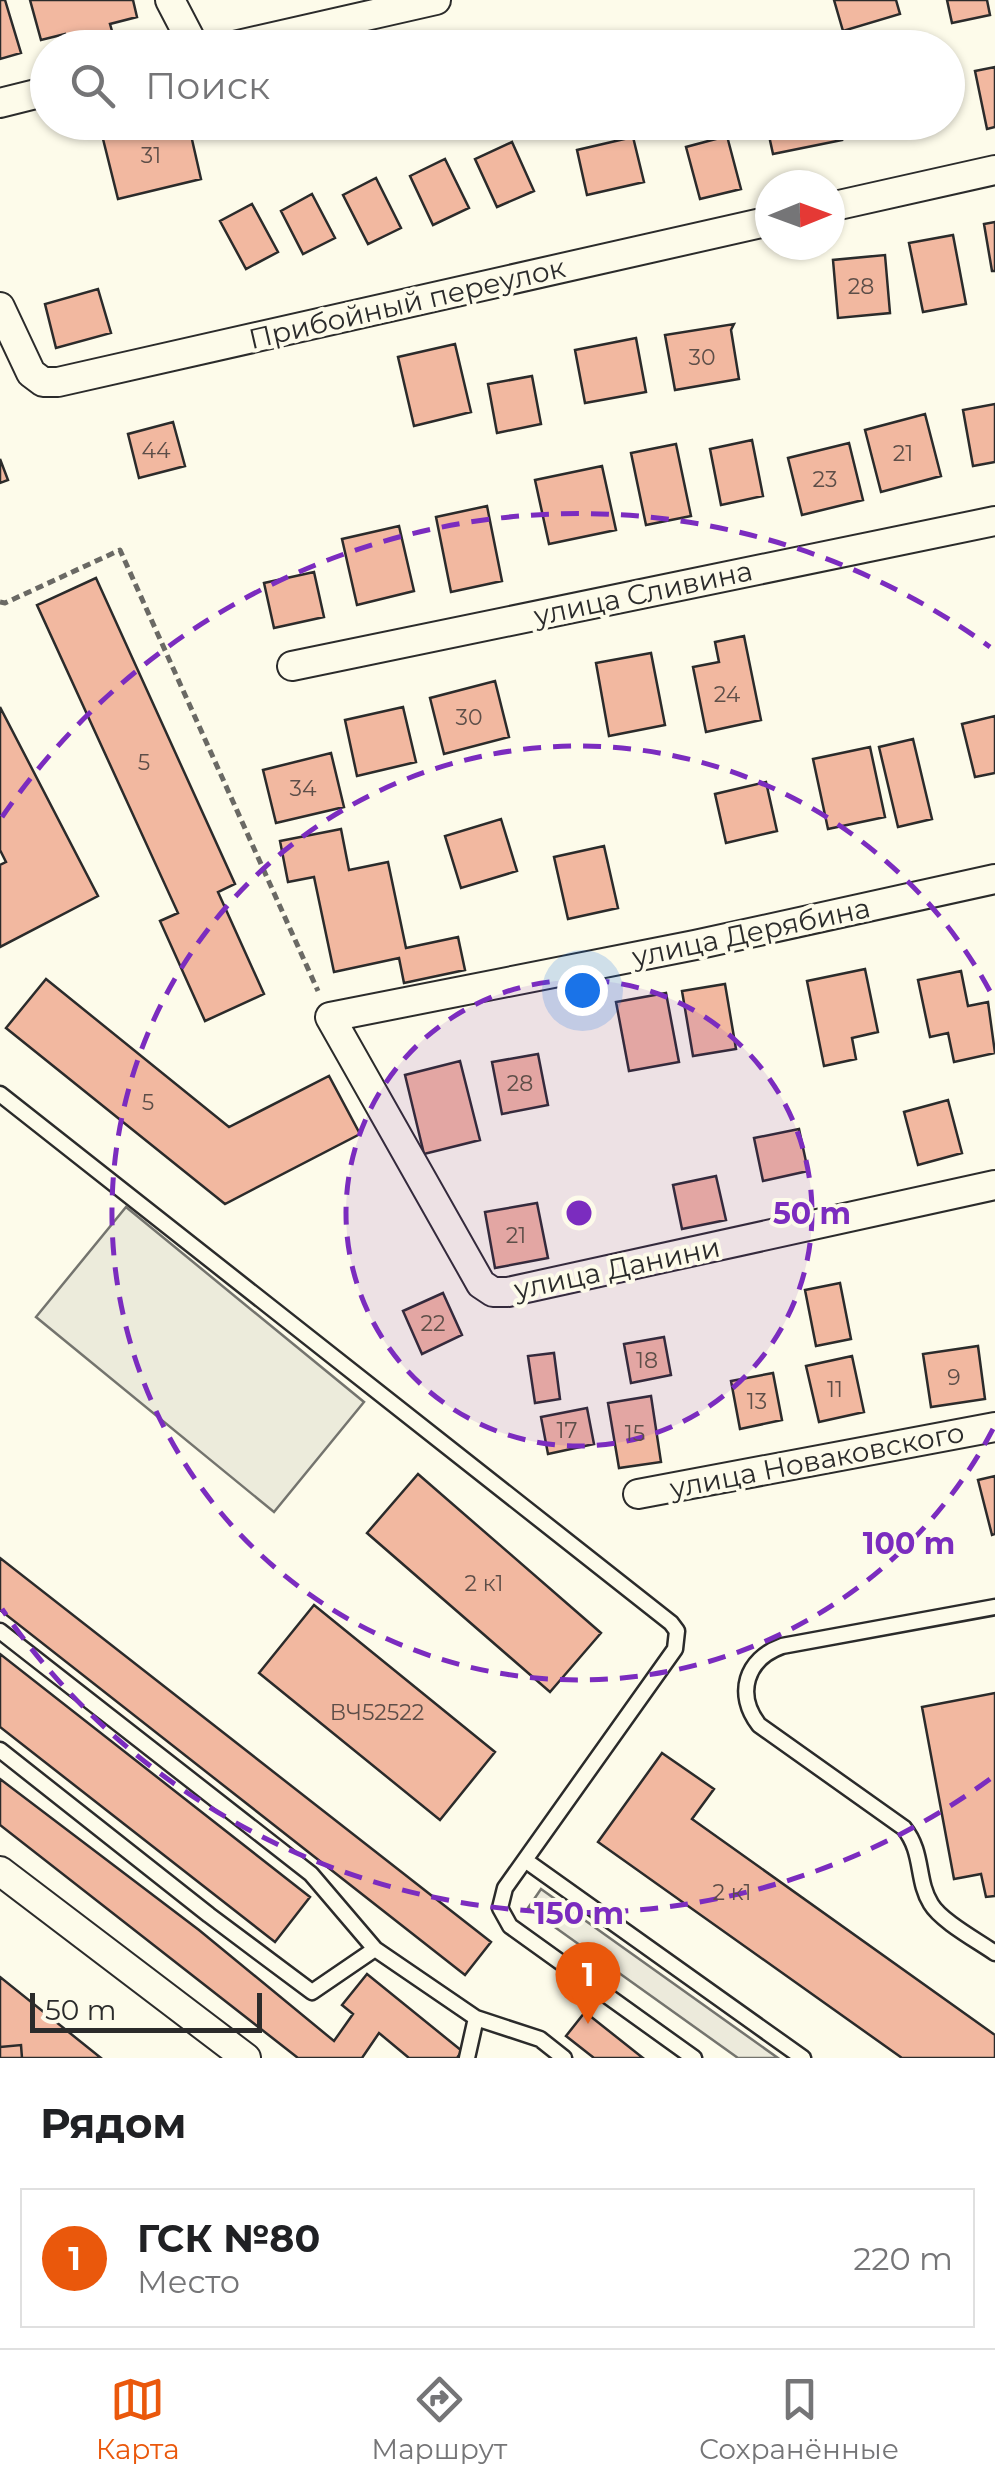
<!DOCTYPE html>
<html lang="ru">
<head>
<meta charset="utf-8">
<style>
  :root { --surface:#fff; --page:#f2f2f2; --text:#202124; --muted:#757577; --line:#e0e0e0; --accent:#ea580c }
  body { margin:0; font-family:Montserrat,sans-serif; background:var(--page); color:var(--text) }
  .compass { position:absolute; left:755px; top:170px; width:90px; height:90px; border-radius:50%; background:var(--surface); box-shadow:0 2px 8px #0004; rotate:89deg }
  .scale { position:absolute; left:30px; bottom:25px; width:232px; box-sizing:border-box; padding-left:10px; border:5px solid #2b2b2b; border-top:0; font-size:28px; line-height:35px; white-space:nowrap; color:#2b2b2b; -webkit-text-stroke:8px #fdfbea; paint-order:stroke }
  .you { position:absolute; left:582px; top:990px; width:35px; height:35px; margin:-25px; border:8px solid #fff; border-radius:50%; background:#1a73e8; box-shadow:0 0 0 15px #1a73e833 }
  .badge { display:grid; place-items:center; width:65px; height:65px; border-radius:50%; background:var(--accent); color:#fff; font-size:32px; font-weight:700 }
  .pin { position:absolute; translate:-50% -82px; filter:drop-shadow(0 2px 5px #0008) }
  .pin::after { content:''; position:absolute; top:52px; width:35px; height:30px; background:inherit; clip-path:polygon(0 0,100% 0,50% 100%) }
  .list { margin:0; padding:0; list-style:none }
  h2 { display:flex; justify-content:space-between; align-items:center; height:130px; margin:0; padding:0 40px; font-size:42px }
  h2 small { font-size:32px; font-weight:400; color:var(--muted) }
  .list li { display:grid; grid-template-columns:65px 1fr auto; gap:30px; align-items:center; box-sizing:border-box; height:140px; margin:0 20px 20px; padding:0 20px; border:2px solid var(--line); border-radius:0px }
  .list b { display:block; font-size:38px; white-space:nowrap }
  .list p { margin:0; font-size:32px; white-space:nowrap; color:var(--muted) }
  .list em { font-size:32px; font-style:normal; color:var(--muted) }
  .icon { flex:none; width:55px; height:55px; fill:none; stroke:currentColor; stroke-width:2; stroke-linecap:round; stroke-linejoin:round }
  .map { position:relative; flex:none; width:995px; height:2058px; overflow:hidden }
  .search { position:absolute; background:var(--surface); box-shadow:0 2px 8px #0004; left:30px; right:30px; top:30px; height:110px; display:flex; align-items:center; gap:25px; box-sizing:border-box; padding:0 35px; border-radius:55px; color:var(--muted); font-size:38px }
  .sheet { height:290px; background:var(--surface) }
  nav { display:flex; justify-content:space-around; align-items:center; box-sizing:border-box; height:140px; border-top:2px solid var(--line); background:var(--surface); font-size:28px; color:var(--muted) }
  nav a { display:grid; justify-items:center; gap:5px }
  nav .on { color:var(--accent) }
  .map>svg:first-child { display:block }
  .green { fill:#ecebdb; stroke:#74746e; stroke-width:2.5 }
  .parking { fill:#eceadb; stroke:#74746e; stroke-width:2.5 }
  .building { fill:#f2b8a0; stroke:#2b2b2b; stroke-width:2.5 }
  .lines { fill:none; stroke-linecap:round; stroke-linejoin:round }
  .service-casing { stroke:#2b2b2b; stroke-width:19 }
  .minor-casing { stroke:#2b2b2b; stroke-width:32 }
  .path { stroke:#6a6964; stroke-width:5; stroke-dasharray:8 5; stroke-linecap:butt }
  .service { stroke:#fdfbea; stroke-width:14 }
  .minor { stroke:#fdfbea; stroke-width:28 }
  .ring { fill:none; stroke:#7b2cbf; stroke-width:5; stroke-dasharray:18 12 }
  .labels { text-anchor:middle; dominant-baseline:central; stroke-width:8; stroke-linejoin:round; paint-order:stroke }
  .number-label { font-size:22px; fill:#5d4e48 }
  .street-label { font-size:28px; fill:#2b2b2b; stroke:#fdfbea }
  .centre { fill:#7b2cbf; stroke:#fdfbea; stroke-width:5 }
  .ring-label { font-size:30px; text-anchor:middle; font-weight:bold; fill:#7b2cbf; stroke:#fdfbea; stroke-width:8; stroke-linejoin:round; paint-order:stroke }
</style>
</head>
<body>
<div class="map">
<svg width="995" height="2058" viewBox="0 0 995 2058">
  <rect width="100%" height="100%" fill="#fdfbea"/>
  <path class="green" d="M126,1207l238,195 -90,110 -238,-195z"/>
  <path class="parking" d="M541,1889l237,169h-40l-210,-150z"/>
  <path class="building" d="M0,0h5l16,53 -21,6z
    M30,0h103l4,17 -27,7 4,14 -45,10 -4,-14 -24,6z
    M834,0h62l4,14 -57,17z
    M947,0h40l3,15 -38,8z
    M995,67v60l-8,2 -12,-58z
    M136,122h52l13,57 -83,20 -17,-68z
    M300,122h62l-58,16z
    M766,122h72l4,18 -69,14z
    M727,136l14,53 -41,10 -14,-52z
    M633,137l11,45 -57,13 -10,-45z
    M512,142l22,49 -37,16 -22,-48z
    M445,159l24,49 -36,17 -23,-49z
    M376,178l25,50 -33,16 -25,-49z
    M312,194l23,44 -32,16 -22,-43z
    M252,204l26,48 -32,17 -26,-48z
    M995,222v49h-3l-8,-47z
    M953,235l13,69 -43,8 -14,-69z
    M885,255l5,58 -52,5 -5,-58z
    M98,289l13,44 -55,15 -11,-44z
    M734,324l-3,6 8,49 -64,11 -10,-55z
    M636,338l10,54 -61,11 -10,-53z
    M455,344l16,68 -57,14 -16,-69z
    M532,376l9,48 -44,9 -9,-49z
    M995,404v58l-22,4 -10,-56z
    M925,414l16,62 -60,16 -16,-62z
    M173,422l12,44 -46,12 -11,-44z
    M752,440l11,56 -42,9 -11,-56z
    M849,443l14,57 -61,15 -14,-57z
    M676,444l15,72 -45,9 -15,-72z
    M0,459l8,21 -8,3z
    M602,466l14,64 -67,14 -14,-64z
    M487,506l15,75 -51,11 -15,-75z
    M399,526l15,65 -57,14 -15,-66z
    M314,572l10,45 -50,11 -10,-45z
    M96,578l139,306 -17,8 46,102 -59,27 -45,-100 18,-8 -141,-308z
    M744,636l17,84 -55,12 -13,-65 26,-5 -4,-20z
    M651,653l14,72 -56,11 -13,-73z
    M495,681l14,56 -65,17 -14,-56z
    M0,707l98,189 -98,51v-82l6,-3 -6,-12z
    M0,707l98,189 -98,51v-82l6,-3 -6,-12z
    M403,707l13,55 -59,14 -12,-56z
    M995,716v57l-20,4 -13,-53z
    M913,739l19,80 -34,8 -19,-80z
    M870,747l15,70 -57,12 -15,-70z
    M331,753l13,54 -68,16 -13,-53z
    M766,782l11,49 -51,12 -11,-49z
    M501,819l16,52 -56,17 -16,-52z
    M341,829l8,41 39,-8 18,86 52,-11 7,33 -61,13 -5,-25 -65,14 -20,-95 -26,5 -8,-41z
    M604,846l14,62 -50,11 -14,-62z
    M865,969l13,63 -26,6 4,21 -32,7 -17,-85z
    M961,971l7,35 20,-4 7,51 -41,9 -6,-29 -18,4 -12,-57z
    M46,979l183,148 100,-51 31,58 -135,70 -219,-176z
    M46,979l183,148 100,-51 31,58 -135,70 -219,-176z
    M725,984l11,65 -43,7 -11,-65z
    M666,993l13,69 -50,9 -13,-69z
    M538,1054l10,51 -46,9 -10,-52z
    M460,1061l20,79 -56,14 -19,-79z
    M948,1100l14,53 -44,12 -14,-53z
    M799,1129l9,42 -45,10 -9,-43z
    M716,1176l10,44 -44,9 -9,-44z
    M537,1203l11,55 -53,10 -10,-56z
    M840,1283l11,56 -35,7 -11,-56z
    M443,1293l19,42 -40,19 -19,-43z
    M664,1337l7,38 -40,8 -7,-39z
    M978,1346l7,53 -54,8 -8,-53z
    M554,1353l6,46 -25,4 -7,-47z
    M852,1356l12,56 -45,10 -13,-56z
    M773,1373l9,47 -42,9 -9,-48z
    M651,1396l10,66 -42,6 -11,-65z
    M587,1408l7,36 -46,10 -7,-37z
    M418,1474l183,159 -51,59 -183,-159z
    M418,1474l183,159 -51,59 -183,-159z
    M995,1476v58l-3,1 -14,-55z
    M0,1558l491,384 -26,33 -465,-365z
    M314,1605l181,147 -55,68 -181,-147z
    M314,1605l181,147 -55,68 -181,-147z
    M0,1654l310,243 -35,45 -275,-215z
    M995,1693v203l-9,1 -5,-23 -27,5 -32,-172z
    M662,1753l52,36 -22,30 303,216v23h-93l-304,-216z
    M0,1779l199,151 135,111 19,-27 -11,-9 25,-31 95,77 -5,7h-48l-30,-25 -17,25h-64l-298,-233z
    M0,1977l101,81h-79l-1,-13 -21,2z
    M585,2012l58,46h-49l-28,-22z
    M21,2045l1,13h-22v-11z"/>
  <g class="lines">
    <g class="service-casing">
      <path id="service" d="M0,1094l671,529 6,8 -2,18 -170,239 -5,20 10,18 184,132
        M995,1607l-213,39c-36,13 -47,48 -23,79l145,103c20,25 12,52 27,76 10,17 47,37 64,49
        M0,1631l311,243 64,75 101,69 64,21 24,19
        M0,1750l209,165 103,77 63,-43
        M525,1860l278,198
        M467,2058l9,-40"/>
    </g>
    <g class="minor-casing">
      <path id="minor" d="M170,0l25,48
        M225,48l211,-48
        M0,103l48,-12
        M830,207l165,-37
        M0,307l31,66 12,9h15l712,-161
        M292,666l703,-145
        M995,879l-300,66 -365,72 151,267 12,8h15l487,-107
        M638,1494l357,-67
        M0,1871l246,187"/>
    </g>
    <path class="path" d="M0,602l5,1 115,-53 198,441"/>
    <use href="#service" class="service"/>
    <use href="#minor" class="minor"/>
  </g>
  <circle cx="579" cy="1213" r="233" fill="#7b2cbf" fill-opacity=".12"/>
  <g class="ring">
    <circle cx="579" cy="1213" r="233"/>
    <path d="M993 1429A467 467 0 1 1 993 997"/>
    <path d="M990 1779A700 700 0 0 1 2 1609M2 817A700 700 0 0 1 990 647"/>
  </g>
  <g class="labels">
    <g class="number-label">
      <text x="151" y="155">31</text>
      <text x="861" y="286">28</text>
      <text x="702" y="357">30</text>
      <text x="156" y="450">44</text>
      <text x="903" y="453">21</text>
      <text x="825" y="479">23</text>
      <text x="727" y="694">24</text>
      <text x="469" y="717">30</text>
      <text x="144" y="762">5</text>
      <text x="303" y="788">34</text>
      <text x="520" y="1083">28</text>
      <text x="148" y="1102">5</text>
      <text x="516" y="1235">21</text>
      <text x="433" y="1323">22</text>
      <text x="647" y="1360">18</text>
      <text x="954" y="1377">9</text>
      <text x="835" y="1389">11</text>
      <text x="757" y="1401">13</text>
      <text x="567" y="1430">17</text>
      <text x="635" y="1433">15</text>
      <text x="484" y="1583">2 к1</text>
      <text x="377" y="1712">ВЧ52522</text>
      <text x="732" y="1892">2 к1</text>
    </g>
    <g class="street-label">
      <text transform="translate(407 303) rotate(-13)">Прибойный переулок</text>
      <text transform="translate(643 593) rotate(-12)">улица Сливина</text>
      <text transform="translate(751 932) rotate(-12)">улица Дерябина</text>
      <text transform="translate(617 1268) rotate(-12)">улица Данини</text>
      <text transform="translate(817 1460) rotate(-11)">улица Новаковского</text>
    </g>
  </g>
  <circle cx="579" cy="1213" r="15" class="centre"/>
  <g class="ring-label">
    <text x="812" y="1224">50 m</text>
    <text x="909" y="1554">100 m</text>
    <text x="579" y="1924">150 m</text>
  </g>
</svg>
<svg class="compass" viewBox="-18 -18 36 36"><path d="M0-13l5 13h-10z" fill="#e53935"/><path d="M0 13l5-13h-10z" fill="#757577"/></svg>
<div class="scale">50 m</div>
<div class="you"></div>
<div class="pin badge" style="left:588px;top:2024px">1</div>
<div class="search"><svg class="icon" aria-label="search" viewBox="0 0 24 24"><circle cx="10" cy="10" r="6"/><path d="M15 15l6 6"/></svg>Поиск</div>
</div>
<section class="sheet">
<h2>Рядом<small></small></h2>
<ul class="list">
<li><span class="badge">1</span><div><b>ГСК №80</b><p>Место</p></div><em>220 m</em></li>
</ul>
</section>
<nav>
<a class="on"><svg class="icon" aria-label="map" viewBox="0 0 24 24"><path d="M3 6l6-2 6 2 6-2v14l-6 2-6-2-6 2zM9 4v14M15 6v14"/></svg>Карта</a>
<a><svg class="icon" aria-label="directions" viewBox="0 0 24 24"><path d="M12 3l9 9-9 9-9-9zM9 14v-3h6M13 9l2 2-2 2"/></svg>Маршрут</a>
<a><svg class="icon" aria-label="saved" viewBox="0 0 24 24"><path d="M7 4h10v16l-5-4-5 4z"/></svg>Сохранённые</a>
</nav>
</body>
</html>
